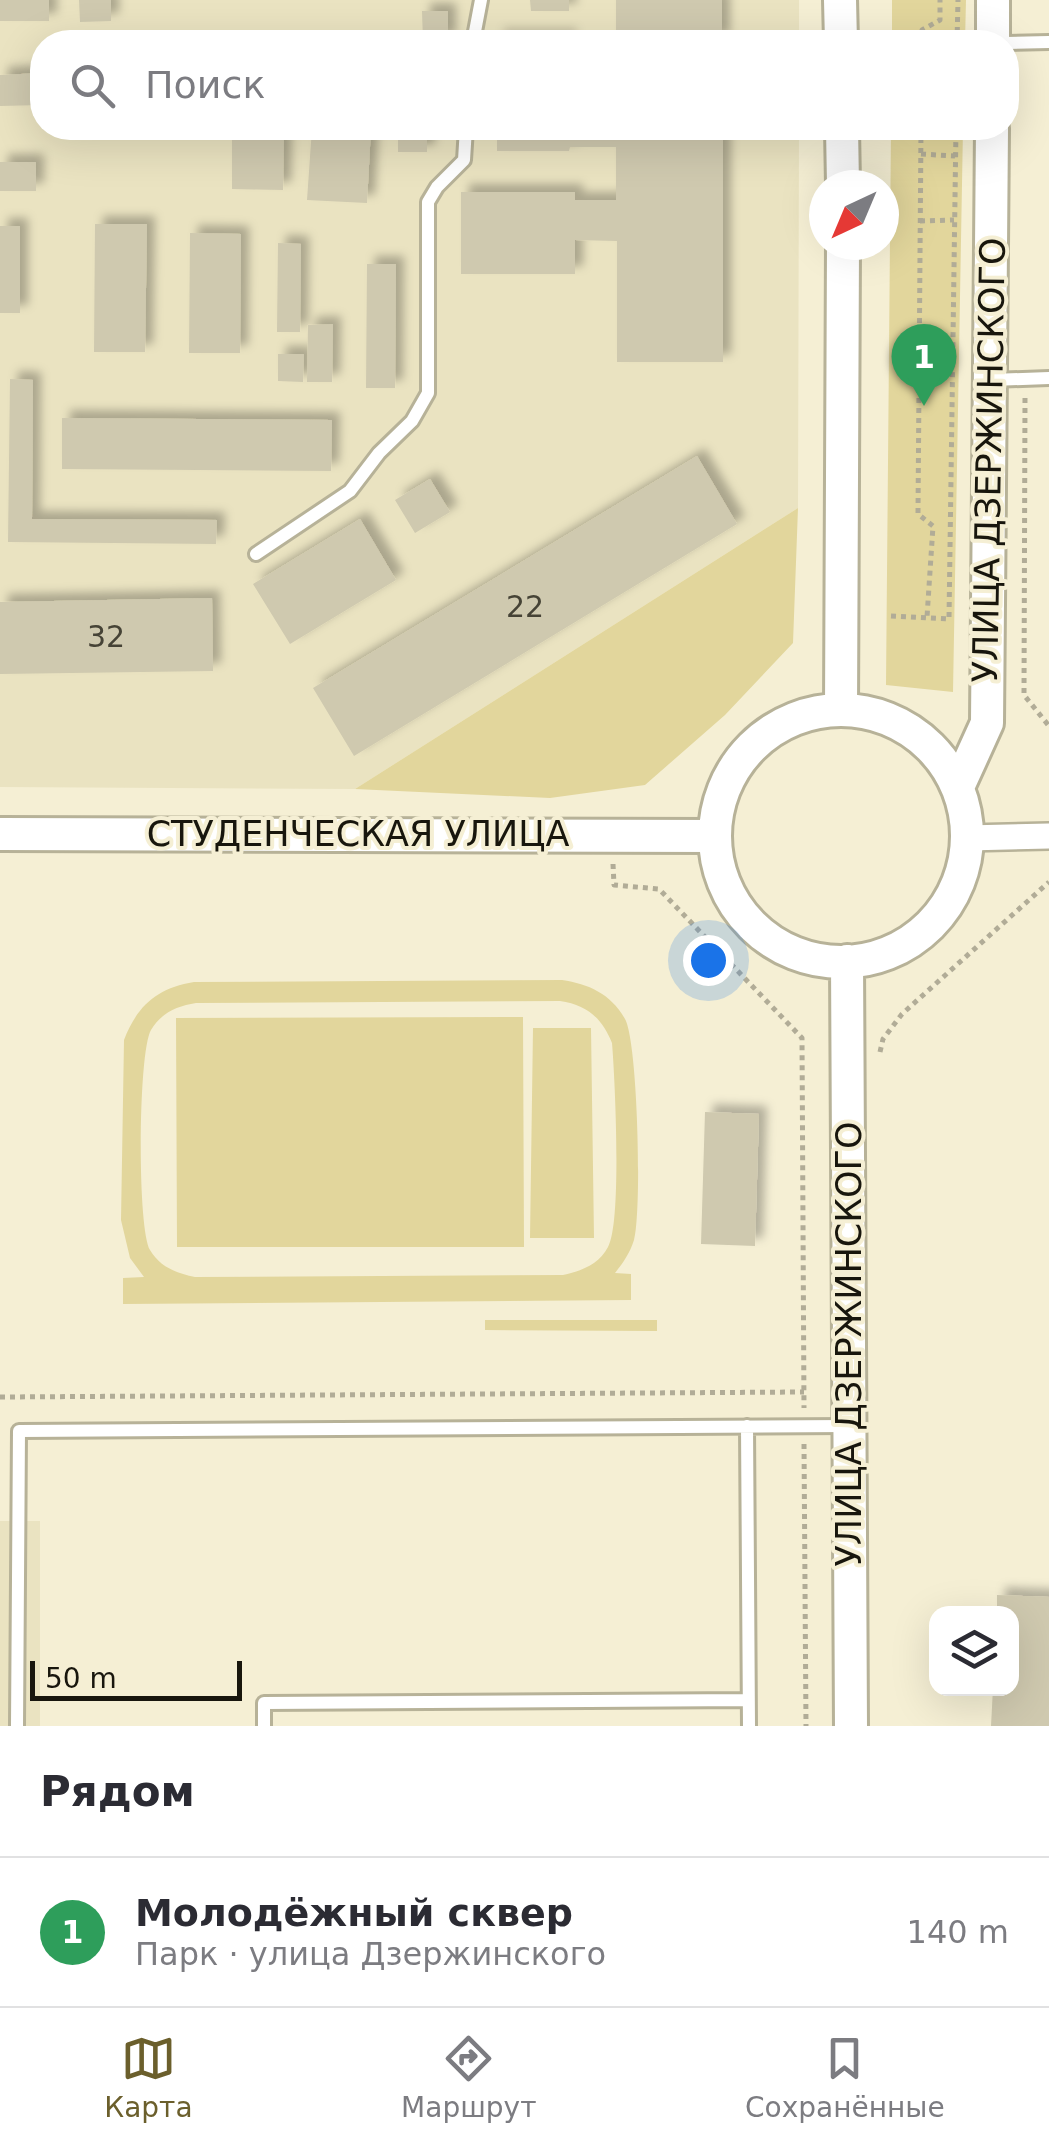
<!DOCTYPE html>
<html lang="ru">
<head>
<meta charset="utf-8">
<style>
  :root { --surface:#fff; --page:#f2f2f3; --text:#2b2b33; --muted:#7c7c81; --line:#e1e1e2; --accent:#6b5f2c }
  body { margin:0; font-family:"DejaVu Sans",sans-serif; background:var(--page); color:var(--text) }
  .controls { position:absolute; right:30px; bottom:30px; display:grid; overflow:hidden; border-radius:20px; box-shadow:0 10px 40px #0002 }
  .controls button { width:90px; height:90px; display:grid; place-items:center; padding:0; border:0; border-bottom:2px solid var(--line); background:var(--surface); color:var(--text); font:50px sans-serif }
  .compass { position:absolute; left:809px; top:170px; width:90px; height:90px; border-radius:50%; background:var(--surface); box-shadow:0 10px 40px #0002; rotate:224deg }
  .scale { position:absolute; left:30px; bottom:25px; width:212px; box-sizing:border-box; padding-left:10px; border:5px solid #18160d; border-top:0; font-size:28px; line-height:35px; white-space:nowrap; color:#18160d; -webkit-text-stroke:8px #f5efd4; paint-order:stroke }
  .you { position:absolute; left:708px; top:960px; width:35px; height:35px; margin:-25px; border:8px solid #fff; border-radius:50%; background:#1a73e8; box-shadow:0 0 0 15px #1a73e833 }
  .badge { display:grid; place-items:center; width:65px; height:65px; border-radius:50%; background:var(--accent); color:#fff; font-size:32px; font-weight:700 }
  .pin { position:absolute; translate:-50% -82px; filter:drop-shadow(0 2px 5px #0008) }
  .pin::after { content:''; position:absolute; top:52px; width:35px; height:30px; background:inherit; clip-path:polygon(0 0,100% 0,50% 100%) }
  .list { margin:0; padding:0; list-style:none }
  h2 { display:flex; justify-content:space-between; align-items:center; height:130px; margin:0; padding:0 40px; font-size:42px }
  h2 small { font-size:32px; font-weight:400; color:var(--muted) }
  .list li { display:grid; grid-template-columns:65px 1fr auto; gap:30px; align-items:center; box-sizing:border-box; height:150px; padding:0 40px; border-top:2px solid var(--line) }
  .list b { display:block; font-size:38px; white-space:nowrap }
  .list p { margin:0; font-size:32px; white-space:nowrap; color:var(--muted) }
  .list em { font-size:32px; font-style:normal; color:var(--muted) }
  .icon { flex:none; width:55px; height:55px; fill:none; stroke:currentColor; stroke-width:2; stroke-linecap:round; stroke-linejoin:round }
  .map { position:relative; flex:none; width:1049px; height:1726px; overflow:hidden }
  .search { position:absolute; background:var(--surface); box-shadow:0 10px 40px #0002; left:30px; right:30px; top:30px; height:110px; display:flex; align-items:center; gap:25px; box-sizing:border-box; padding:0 35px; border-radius:40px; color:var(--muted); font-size:38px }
  .sheet { height:280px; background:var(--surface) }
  nav { display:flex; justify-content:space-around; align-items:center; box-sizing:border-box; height:140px; border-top:2px solid var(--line); background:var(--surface); font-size:28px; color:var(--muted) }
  nav a { display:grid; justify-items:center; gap:5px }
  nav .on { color:var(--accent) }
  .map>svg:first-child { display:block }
  .built { fill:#eae3c1 }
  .green { fill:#e2d69c; fill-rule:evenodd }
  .building { fill:#cfc9af; filter:url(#shadow) }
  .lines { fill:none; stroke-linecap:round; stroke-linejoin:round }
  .service-casing { stroke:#b7b298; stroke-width:18 }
  .minor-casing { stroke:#b7b298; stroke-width:30 }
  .tertiary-casing { stroke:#b7b298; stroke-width:38 }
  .path { stroke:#b1ac97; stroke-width:5; stroke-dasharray:5 5; stroke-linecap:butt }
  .service { stroke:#fff; stroke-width:12 }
  .minor { stroke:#fff; stroke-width:25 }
  .tertiary { stroke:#fff; stroke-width:32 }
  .labels { text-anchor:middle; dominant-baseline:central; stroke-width:8; stroke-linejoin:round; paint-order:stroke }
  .number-label { font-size:30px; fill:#464336 }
  .street-label { font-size:35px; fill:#18160d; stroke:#f5efd4 }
</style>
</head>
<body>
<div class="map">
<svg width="1049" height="1726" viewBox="0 0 1049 1726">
  <defs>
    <filter id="shadow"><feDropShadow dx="8" dy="-8" stdDeviation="5" flood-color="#0004"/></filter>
  </defs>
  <rect width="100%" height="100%" fill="#f5efd4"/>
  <path class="built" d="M0,0h799v42h-757v86h757l-1,380 -443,281 -355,-2z
    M0,1521h40v205h-40z"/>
  <path class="green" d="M892,0h74l-1,42h-73z
    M891,128h72l-10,564 -67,-7z
    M798,508l-5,135 -68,72 -80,70 -95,13 -195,-9z
    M562,980c27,4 49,14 63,39 13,23 17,193 9,221 -4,13 -11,23 -19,33l16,1v26l-508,4v-26l21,-1 -14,-19 -9,-38 3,-180c13,-34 33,-52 70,-58zM560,1001c27,4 42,17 52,42 3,35 10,179 -4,204 -9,17 -26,24 -45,28l-368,2c-19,-4 -35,-10 -45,-27 -13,-22 -12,-198 1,-220 10,-17 26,-24 45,-27z
    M523,1017l1,230h-347l-1,-229z
    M533,1028h58l3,210h-64z
    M485,1320h172v11l-172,-1z"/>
  <path class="building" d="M0,0h49v21h-49z
    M79,0h32v21l-31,1z
    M530,0h39v11h-38z
    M616,0h106v42h-106z
    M422,11h26v31h-25z
    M496,37h73v5h-73z
    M42,73v32l-42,1v-31z
    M232,128h52l-1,62 -51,-1z
    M312,128h59l-4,75 -60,-3z
    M398,128h29v24h-29z
    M497,128h72v3l154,-3v234h-106v-121l-42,-1v34h-114v-82h114v8h41v-53h-46l-1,4h-72z
    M0,162h36v29h-36z
    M95,224h52l-2,128h-51z
    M0,226h20v87h-20z
    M190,233l51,1 -1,119h-51z
    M278,243l23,1 -1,88h-23z
    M367,264h29l-1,124h-29z
    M333,324l-1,58h-25l1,-57z
    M278,354h26l-1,28 -25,-1z
    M10,379l23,1 -1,139 185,1 -1,24 -208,-2z
    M62,418l270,2 -1,51 -269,-2z
    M697,456l40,68 -383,232 -41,-68z
    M430,479l20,33 -35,21 -20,-33z
    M360,519l36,61 -106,64 -37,-60z
    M212,598l1,73 -213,3v-72z
    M705,1112l54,2 -4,132 -54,-2z
    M997,1595l52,2v129h-58l2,-38h19v-74h-15z"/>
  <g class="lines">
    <g class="service-casing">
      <path id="service" d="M473,42l8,-42
        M1006,43l43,-1
        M992,380l57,-2
        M256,554l94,-63 29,-38 33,-32 16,-28v-191l9,-15 27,-27 2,-32
        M747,1426l2,300
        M17,1726l2,-295 829,-5
        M264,1726v-23l484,-3"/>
    </g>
    <g class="minor-casing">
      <path id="minor" d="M967,838l82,-2"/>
    </g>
    <g class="tertiary-casing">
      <path id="tertiary" d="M840,0l1,42
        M993,42v-42
        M842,128l1,57
        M715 836a126 126 0 1 1 252 0a126 126 0 1 1-252 0Z
        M841,710l2,-465
        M958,787l29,-64 5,-595
        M0,834l715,2
        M847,961l4,765"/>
    </g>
    <path class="path" d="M922,42v-12l18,-10v-20
      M957,42l1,-42
      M921,128l-3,386 15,12 -6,91
      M921,154l34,2
      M920,221l34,-1
      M1025,398l-1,297 25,31
      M891,616l58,3 7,-491
      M613,864l1,21 45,4 143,149 2,370
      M880,1052l3,-13 19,-25 147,-132
      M0,1397l804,-5
      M804,1444l2,282"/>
    <use href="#service" class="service"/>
    <use href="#minor" class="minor"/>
    <use href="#tertiary" class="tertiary"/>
  </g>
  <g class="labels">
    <g class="number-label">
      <text x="525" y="606">22</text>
      <text x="106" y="636">32</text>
    </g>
    <g class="street-label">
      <text transform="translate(989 460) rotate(-89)">УЛИЦА ДЗЕРЖИНСКОГО</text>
      <text x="358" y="834">СТУДЕНЧЕСКАЯ УЛИЦА</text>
      <text transform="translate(849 1344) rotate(-90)">УЛИЦА ДЗЕРЖИНСКОГО</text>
    </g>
  </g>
</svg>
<div class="controls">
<button><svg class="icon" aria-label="layers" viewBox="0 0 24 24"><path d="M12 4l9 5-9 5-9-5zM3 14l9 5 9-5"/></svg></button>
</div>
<svg class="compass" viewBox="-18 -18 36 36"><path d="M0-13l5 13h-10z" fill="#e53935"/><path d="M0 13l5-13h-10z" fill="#7c7c81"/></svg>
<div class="scale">50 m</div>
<div class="you"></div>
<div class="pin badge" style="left:924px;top:406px;background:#2e9e5b">1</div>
<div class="search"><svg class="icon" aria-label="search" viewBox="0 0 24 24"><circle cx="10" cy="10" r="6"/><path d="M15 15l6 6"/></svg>Поиск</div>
</div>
<section class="sheet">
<h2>Рядом<small></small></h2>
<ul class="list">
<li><span class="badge" style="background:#2e9e5b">1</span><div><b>Молодёжный сквер</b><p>Парк · улица Дзержинского</p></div><em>140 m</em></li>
</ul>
</section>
<nav>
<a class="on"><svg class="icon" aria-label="map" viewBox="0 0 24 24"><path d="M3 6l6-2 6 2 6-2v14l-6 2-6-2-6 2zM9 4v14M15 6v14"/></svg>Карта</a>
<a><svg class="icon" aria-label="directions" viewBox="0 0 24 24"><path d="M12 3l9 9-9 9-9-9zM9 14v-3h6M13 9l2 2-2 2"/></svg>Маршрут</a>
<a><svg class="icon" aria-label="saved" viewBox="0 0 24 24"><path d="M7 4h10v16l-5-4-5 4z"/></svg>Сохранённые</a>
</nav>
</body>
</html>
